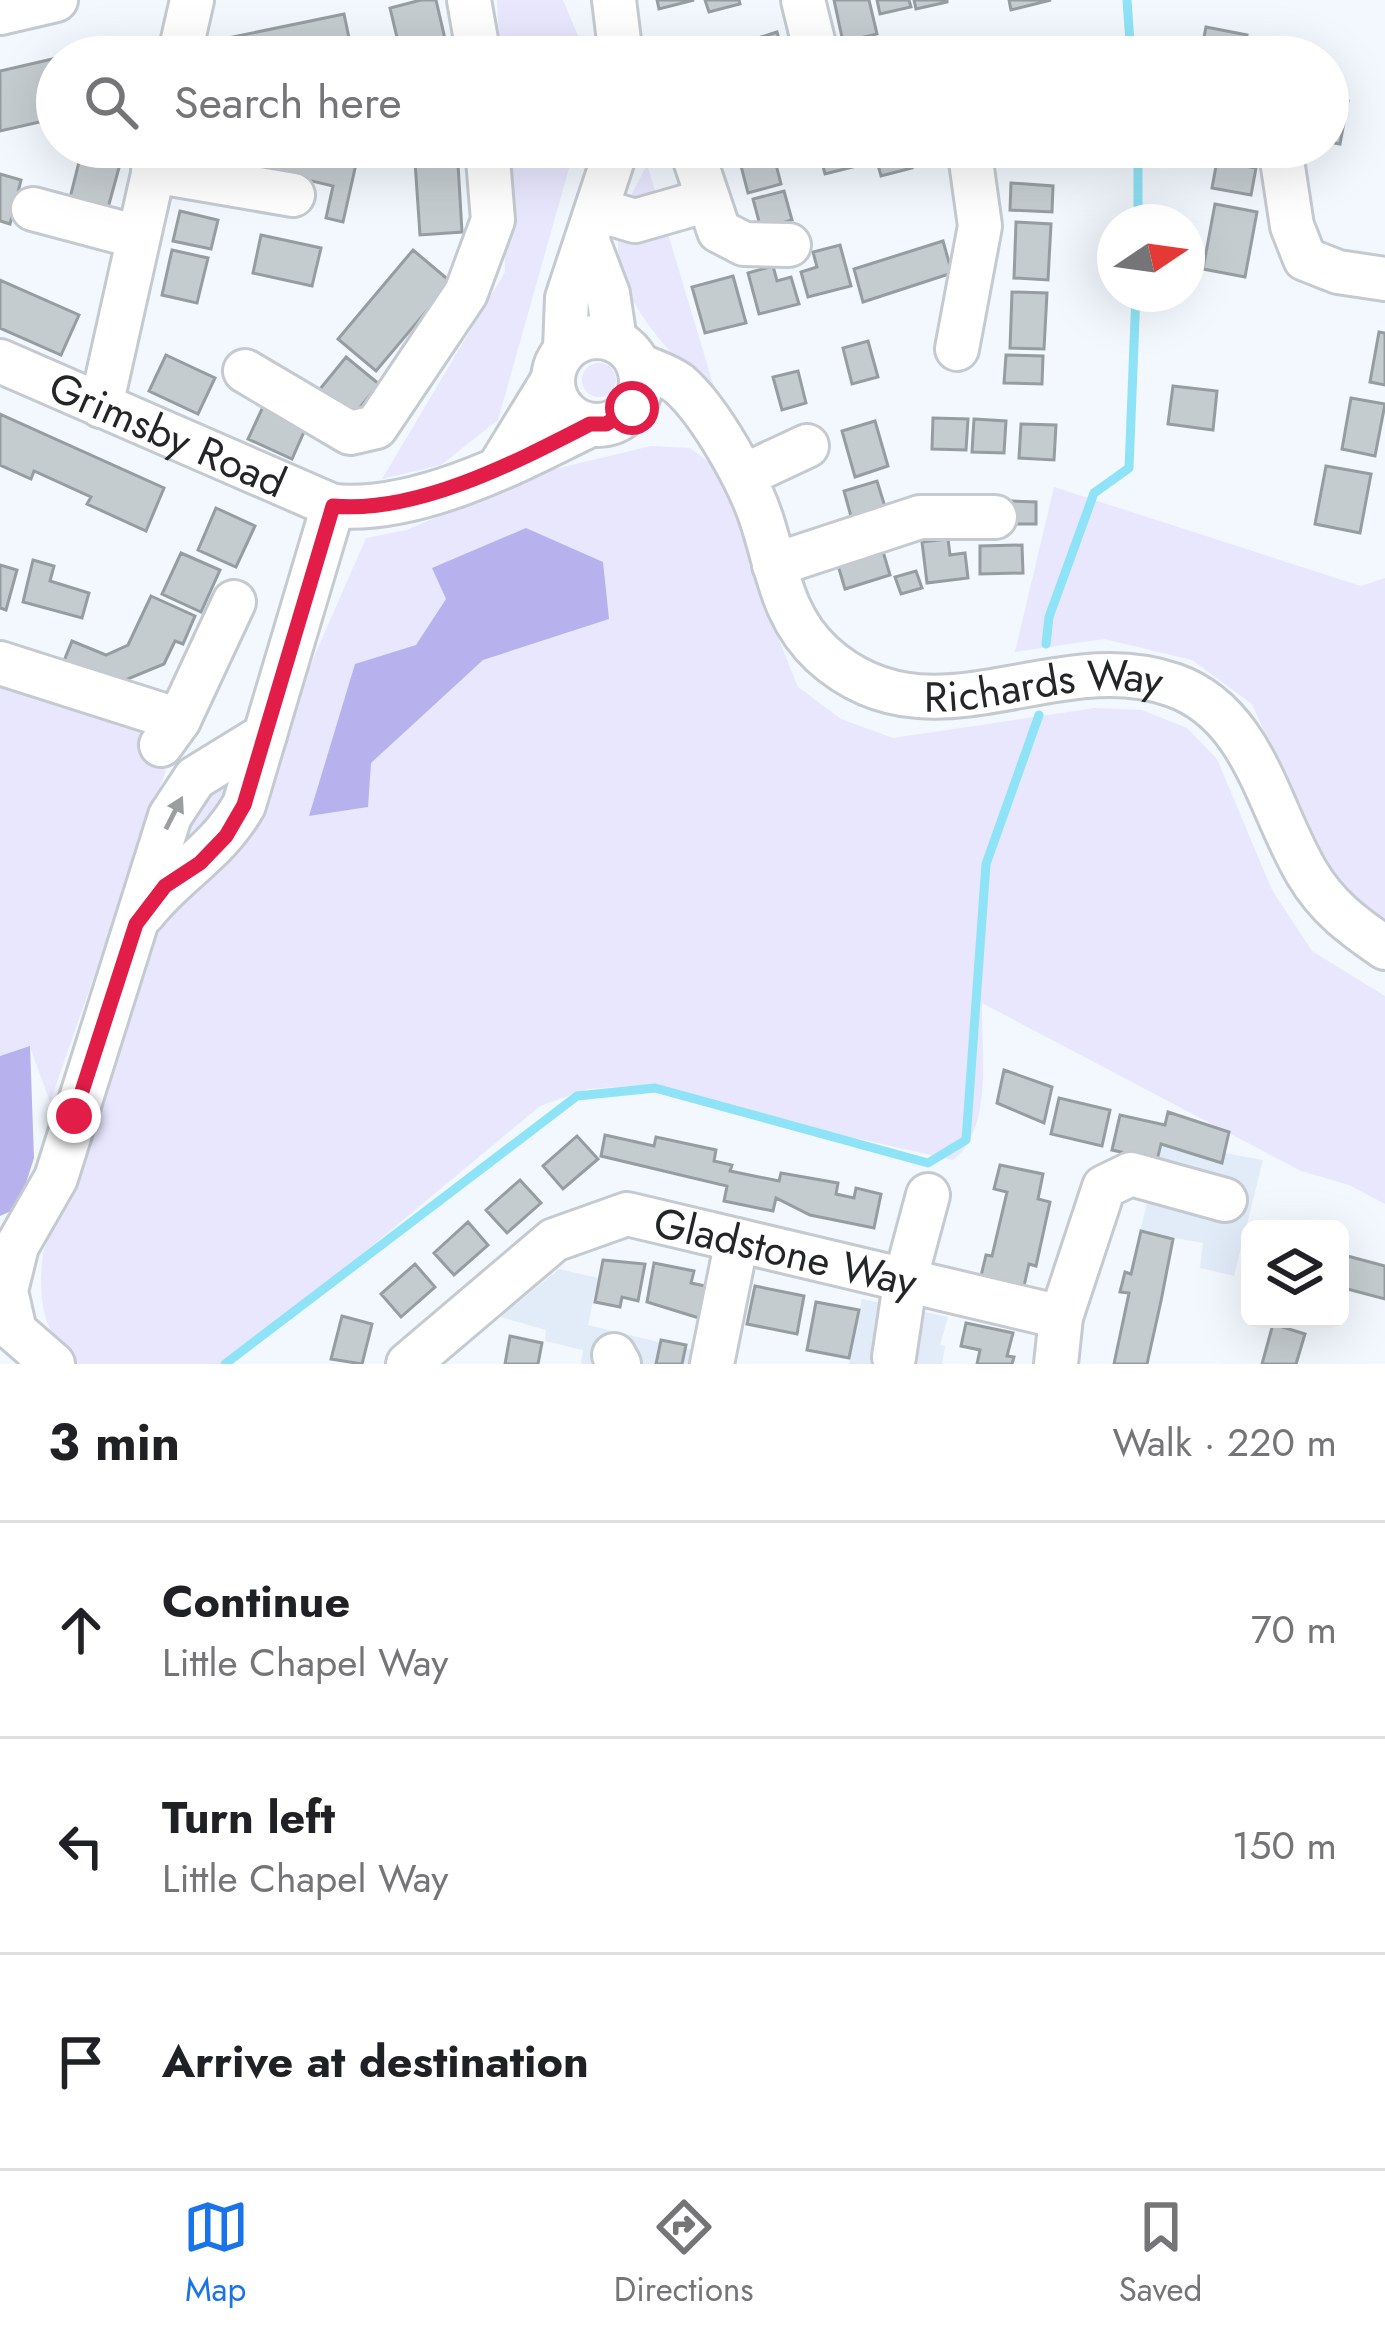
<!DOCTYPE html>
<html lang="en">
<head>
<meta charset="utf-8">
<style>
  :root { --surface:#fff; --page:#f2f2f2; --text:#202124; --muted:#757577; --line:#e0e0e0; --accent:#1a73e8 }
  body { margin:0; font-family:Jost,sans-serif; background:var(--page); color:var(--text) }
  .controls { position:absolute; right:36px; bottom:36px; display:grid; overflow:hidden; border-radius:18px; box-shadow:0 12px 48px #0002 }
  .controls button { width:108px; height:108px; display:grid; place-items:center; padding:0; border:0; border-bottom:3px solid var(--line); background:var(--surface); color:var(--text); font:60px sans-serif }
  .compass { position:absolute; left:1097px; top:204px; width:108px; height:108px; border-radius:50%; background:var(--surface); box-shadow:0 12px 48px #0002; rotate:77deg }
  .stop { position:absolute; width:36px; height:36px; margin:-27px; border:9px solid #e11d48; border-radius:50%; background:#fff }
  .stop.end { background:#e11d48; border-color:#fff; box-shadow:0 3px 12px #0008 }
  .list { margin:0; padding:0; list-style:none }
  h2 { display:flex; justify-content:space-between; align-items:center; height:156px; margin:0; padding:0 48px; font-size:51px }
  h2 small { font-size:39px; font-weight:400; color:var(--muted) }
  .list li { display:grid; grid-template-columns:78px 1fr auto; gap:36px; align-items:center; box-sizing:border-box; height:216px; padding:0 48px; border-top:3px solid var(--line) }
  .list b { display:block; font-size:45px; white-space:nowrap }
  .list p { margin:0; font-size:39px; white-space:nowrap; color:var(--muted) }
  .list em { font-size:39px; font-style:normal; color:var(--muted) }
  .icon { flex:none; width:66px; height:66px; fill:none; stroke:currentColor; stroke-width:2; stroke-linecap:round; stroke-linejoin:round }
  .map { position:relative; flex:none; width:1385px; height:1364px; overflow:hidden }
  .search { position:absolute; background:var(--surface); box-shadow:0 12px 48px #0002; left:36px; right:36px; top:36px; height:132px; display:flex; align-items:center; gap:30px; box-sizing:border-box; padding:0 42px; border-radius:66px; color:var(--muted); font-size:45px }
  .sheet { height:804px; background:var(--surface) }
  nav { display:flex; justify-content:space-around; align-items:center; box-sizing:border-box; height:168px; border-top:3px solid var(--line); background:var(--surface); font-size:33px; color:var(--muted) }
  nav a { display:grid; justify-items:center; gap:6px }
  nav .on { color:var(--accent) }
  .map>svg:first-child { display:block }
  .built { fill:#e2ecf8 }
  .green { fill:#e8e7fe }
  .forest { fill:#b7b2ee }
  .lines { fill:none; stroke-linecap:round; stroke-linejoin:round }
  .stream { stroke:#8fe3f6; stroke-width:9 }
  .building { fill:#c5ccd0; stroke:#969da1; stroke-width:3 }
  .minor-casing { stroke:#c5cad0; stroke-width:48 }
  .minor { stroke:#fff; stroke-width:42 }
  .oneway { fill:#9c9d9e }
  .route { stroke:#e11d48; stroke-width:15 }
  .labels { text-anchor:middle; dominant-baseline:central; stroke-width:12; stroke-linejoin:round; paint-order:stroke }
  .street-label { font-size:42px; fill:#232527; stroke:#fff }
</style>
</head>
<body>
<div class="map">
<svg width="1385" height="1364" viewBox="0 0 1385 1364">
  <rect width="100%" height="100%" fill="#f2f8fe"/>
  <path class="built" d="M1165,1127l62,17 -2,9 38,7 -29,116 -34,-8 3,-25 -63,-11z
    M559,1269l39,9 -10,47 104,25 -3,14h-108l2,-14 -38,-9 1,-11 -46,-13z
    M862,1299l86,18 -8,28 5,1 -3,18h-93z"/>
  <path class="green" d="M497,0h66l16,38v19h-79z
    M502,147h73l-77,273 -57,45 -59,14 123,-207z
    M647,164l72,240c-39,-45 -103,-96 -101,-162 0,-26 18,-55 29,-78z
    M582 380a17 17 0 1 1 34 0a17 17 0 1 1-34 0Z
    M651,446l39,2 25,19 28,39 20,94 35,87 43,32 52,19 202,-30 47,2 45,18 30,31 55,131 40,61 73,45v208l-36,-19 -48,-14 -319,-168c-1,45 12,126 -29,157l-252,-57 -57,-18 -57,4 -47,17 -310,258h-153c-36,-31 -39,-66 -34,-111l118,-347 132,-201 73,-167 40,-8 145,-60z
    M1054,487l307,99 24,-8v349l-26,-11 -41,-64 -66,-148 -60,-44 -88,-21 -89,13z
    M0,680l142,43 8,15 -2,24 18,8 -116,332 -20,-55 -30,9z
    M239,772l-18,57 -55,38 23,-63z"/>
  <path class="forest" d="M526,528l77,34 6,57 -126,41 -112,103 -3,44 -59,9 46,-152 61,-19 30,-46 -14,-31z
    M30,1046l4,112 -16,50 -18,8v-160z"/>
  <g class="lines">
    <path class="stream" d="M1127,0l4,57
      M1138,222v-75
      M1046,644l3,-27 45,-124 35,-25 7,-174
      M225,1364l352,-268 78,-8 273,75 38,-23 20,-276 53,-149"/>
  </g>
  <path class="building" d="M421,0h15l9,39 -45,11 -10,-42z
    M657,0h37l-35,9z
    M705,0h34l1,4 -31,8z
    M834,0h35l8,34 -34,8z
    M877,0h32l2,7 -31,7z
    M914,0h33v2l-31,7z
    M1009,0h42l-40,10z
    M344,14l9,43h-48l-1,-6 -85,6 4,-18z
    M1206,27l41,8 -5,22h-42z
    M777,32l7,24 -60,1 -3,-7z
    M117,44l4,13h-61z
    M57,58v60l-57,13v-60z
    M1328,97l20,4 -8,43 -12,-2z
    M275,147l81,17 -13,58 -17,-4 7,-32 -63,-15z
    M414,147h43l5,85 -42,3z
    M818,147h43l4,17 -40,10z
    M873,147h33l6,21 -31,8z
    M912,147h32l2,8 -30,8z
    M1022,147h33l2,8 -31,7z
    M1207,147h41l-2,8z
    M773,153l8,31 -33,9 -8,-31z
    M81,154l39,10 -12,44 -38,-10z
    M1217,161l39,7 -5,27 -39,-7z
    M0,174l21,6 -11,44 -10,-3z
    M1011,183l42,3 -1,26 -42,-2z
    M784,191l8,29 -31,9 -8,-30z
    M1215,204l42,8 -12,65 -42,-8z
    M180,211l38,9 -7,29 -38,-8z
    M1016,222l35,2 -3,56 -34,-2z
    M261,235l60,13 -9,38 -59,-13z
    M943,241l9,32 -89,29 -9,-33z
    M840,245l11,41 -43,11 -7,-25 16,-5 -4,-15z
    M172,250l36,8 -11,45 -35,-8z
    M413,250l38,32 -75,89 -38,-32z
    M773,266l4,15 14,-4 8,27 -40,10 -11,-41z
    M733,276l13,47 -41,10 -13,-46z
    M0,280l79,35 -18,40 -61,-27z
    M1012,292l35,1 -3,56 -34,-1z
    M1379,332l6,1v52l-15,-3z
    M868,341l10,36 -26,7 -9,-36z
    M166,355l49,23 -17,36 -49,-23z
    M1006,355l37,1 -1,28 -38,-1z
    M346,357l33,27 -26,32 -33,-27z
    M798,371l8,32 -24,7 -9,-33z
    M1173,386l44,5 -4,39 -45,-6z
    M268,396l43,20 -19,43 -44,-20z
    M1351,398l34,6 -10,52 -33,-7z
    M0,414l164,74 -18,43 -59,-27 4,-7 -57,-26 -3,8 -31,-14z
    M933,418l35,1 -2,31 -34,-1z
    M974,419l32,2 -2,32 -32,-1z
    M875,421l13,45 -33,11 -13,-46z
    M1021,424l35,1 -2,35 -35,-2z
    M1326,466l45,8 -11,59 -45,-9z
    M877,481l9,29 -34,10 -8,-29z
    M1012,501l24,1v22h-24z
    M216,508l39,18 -19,41 -38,-17z
    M948,539l2,16 15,-2 3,25 -41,5 -5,-41z
    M1022,545l1,28 -43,1v-28z
    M882,548l8,27 -45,14 -8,-27z
    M181,553l39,17 -19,42 -39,-18z
    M33,560l21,6 -4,15 39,12 -7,25 -59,-16z
    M0,565l17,5 -11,40 -6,-2z
    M916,571l6,17 -21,6 -6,-17z
    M151,596l44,20 -12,28 -8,-3 -11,23 -53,22 -49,-20 10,-25 34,14 22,-10z
    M1004,1070l48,17 -8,36 -47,-20z
    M1059,1098l51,12 -8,36 -51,-12z
    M1168,1112l61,20 -7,31 -61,-19 -4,16 -45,-10 8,-35 45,10z
    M605,1135l49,11 2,-9 60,13 -2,11 18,4 -2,6 49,10 2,-8 57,10 -2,11 18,4 2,-10 25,6 -7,34 -64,-13 -34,-17 -3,13 -49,-10 3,-15 -126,-30z
    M577,1136l21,23 -35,30 -20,-23z
    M1000,1165l43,9 -5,25 12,3 -14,64 -7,-2 -5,22 -43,-10 5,-21 6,1 15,-64 -13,-3z
    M520,1180l21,23 -34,30 -21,-23z
    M468,1222l20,23 -34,30 -20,-22z
    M1141,1231l32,8 -12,62 -14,63h-33l15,-71 -9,-1 5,-20 6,2z
    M1340,1254l45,12v33l-45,-12z
    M603,1260l42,4 -7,37 -16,-4 -2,10 -25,-5z
    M654,1263l40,8 -3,12 14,3 -6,32 -52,-16z
    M415,1264l20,23 -34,30 -20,-23z
    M755,1286l49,10 -7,38 -50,-10z
    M816,1302l43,8 -10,48 -42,-8z
    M342,1316l30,8 -10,40 -31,-5z
    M966,1323l47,10 -6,23 7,1 -2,7h-35l3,-14 -19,-4z
    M1273,1324l32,10 -9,30h-34z
    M510,1336l32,7 -4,21h-33z
    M661,1340l25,5 -4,19h-26z"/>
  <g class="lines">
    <g class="minor-casing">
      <g id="minor">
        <path d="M469,0l10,57"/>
        <path d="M614,0l7,57"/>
        <path d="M803,0l14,57"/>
        <path d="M0,13l56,-13"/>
        <path d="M179,57l13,-57"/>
        <path d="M1280,147l12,79 13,33 33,13 47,7"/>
        <path d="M691,148l28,83 25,13 45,1"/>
        <path d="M153,171l140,24"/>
        <path d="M33,209l105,28"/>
        <path d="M598,210l37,11 73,-21"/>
        <path d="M589,244l19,50 7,46"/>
        <circle cx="597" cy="381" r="44"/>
        <path d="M565,349l2,-51 50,-151"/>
        <path d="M957,349l23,-123 -11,-79"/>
        <path id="s1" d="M0,361l333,145c84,8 183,-44 257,-81"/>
        <path id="s2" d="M638,365c13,5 31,11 41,19 32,28 72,100 84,140 15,48 20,94 59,130 108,99 232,-11 351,31 81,28 95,123 134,188 20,34 46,53 78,75"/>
        <path d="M245,371l105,62 26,-6 90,-134 27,-73 -6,-73"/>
        <path d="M101,406l58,-259"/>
        <path d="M501,464l51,-83"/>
        <path d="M747,474l60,-28"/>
        <path d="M774,565l146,-48h75"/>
        <path d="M0,663l179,57"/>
        <path d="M161,745l18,-25 55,-118"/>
        <path d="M144,913c33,-42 72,-59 100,-108l89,-299"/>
        <path d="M614,1355l5,9"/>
        <path d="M894,1357l12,-80 22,-82"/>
        <path d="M53,1364l-38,-33 -9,-40 11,-45 39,-68 114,-362 25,-38 70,-43"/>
        <path id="s3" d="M408,1364l146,-124 73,-26 434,103"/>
        <path d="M712,1364l25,-124"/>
        <path d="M1056,1364l5,-47 43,-130 27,-13 94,26"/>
      </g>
    </g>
    <use href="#minor" class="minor"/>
  </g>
  <defs><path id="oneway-solid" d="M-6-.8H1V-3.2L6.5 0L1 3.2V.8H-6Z" transform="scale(3)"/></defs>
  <use class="oneway" href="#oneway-solid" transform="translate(174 813) rotate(-63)"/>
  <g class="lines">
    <path class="route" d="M74,1116l62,-192 29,-38 35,-23 26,-27 18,-31 89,-299c84,8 183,-44 257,-82h16l26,-16"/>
  </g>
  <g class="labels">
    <g class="street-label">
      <text stroke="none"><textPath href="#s1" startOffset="183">Grimsby Road</textPath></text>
      <text stroke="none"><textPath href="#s2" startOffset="588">Richards Way</textPath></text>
      <text stroke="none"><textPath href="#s3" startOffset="432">Gladstone Way</textPath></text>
    </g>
  </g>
</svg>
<div class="controls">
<button><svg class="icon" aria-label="layers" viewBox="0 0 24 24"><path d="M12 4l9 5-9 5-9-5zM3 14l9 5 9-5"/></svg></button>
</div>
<svg class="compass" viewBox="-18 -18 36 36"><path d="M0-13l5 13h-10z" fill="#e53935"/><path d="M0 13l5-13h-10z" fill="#757577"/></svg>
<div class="stop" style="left:632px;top:408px"></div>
<div class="stop end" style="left:74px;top:1116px"></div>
<div class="search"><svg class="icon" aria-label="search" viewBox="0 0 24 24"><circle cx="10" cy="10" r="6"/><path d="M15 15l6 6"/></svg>Search here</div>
</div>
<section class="sheet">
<h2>3 min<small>Walk · 220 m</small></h2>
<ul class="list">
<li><svg class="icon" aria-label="ahead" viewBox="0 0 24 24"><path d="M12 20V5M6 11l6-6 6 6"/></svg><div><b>Continue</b><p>Little Chapel Way</p></div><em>70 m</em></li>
<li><svg class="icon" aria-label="left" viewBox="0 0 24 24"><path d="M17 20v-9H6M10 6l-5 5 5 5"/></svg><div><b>Turn left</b><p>Little Chapel Way</p></div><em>150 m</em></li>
<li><svg class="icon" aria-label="arrive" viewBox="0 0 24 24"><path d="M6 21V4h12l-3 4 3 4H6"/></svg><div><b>Arrive at destination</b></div></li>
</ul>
</section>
<nav>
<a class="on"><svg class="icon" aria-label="map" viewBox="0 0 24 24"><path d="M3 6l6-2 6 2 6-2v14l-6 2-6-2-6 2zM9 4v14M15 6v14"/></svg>Map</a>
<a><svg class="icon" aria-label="directions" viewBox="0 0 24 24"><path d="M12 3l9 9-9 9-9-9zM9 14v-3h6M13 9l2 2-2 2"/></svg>Directions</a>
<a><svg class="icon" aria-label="saved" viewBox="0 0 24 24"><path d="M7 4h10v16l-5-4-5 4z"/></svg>Saved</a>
</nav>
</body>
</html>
